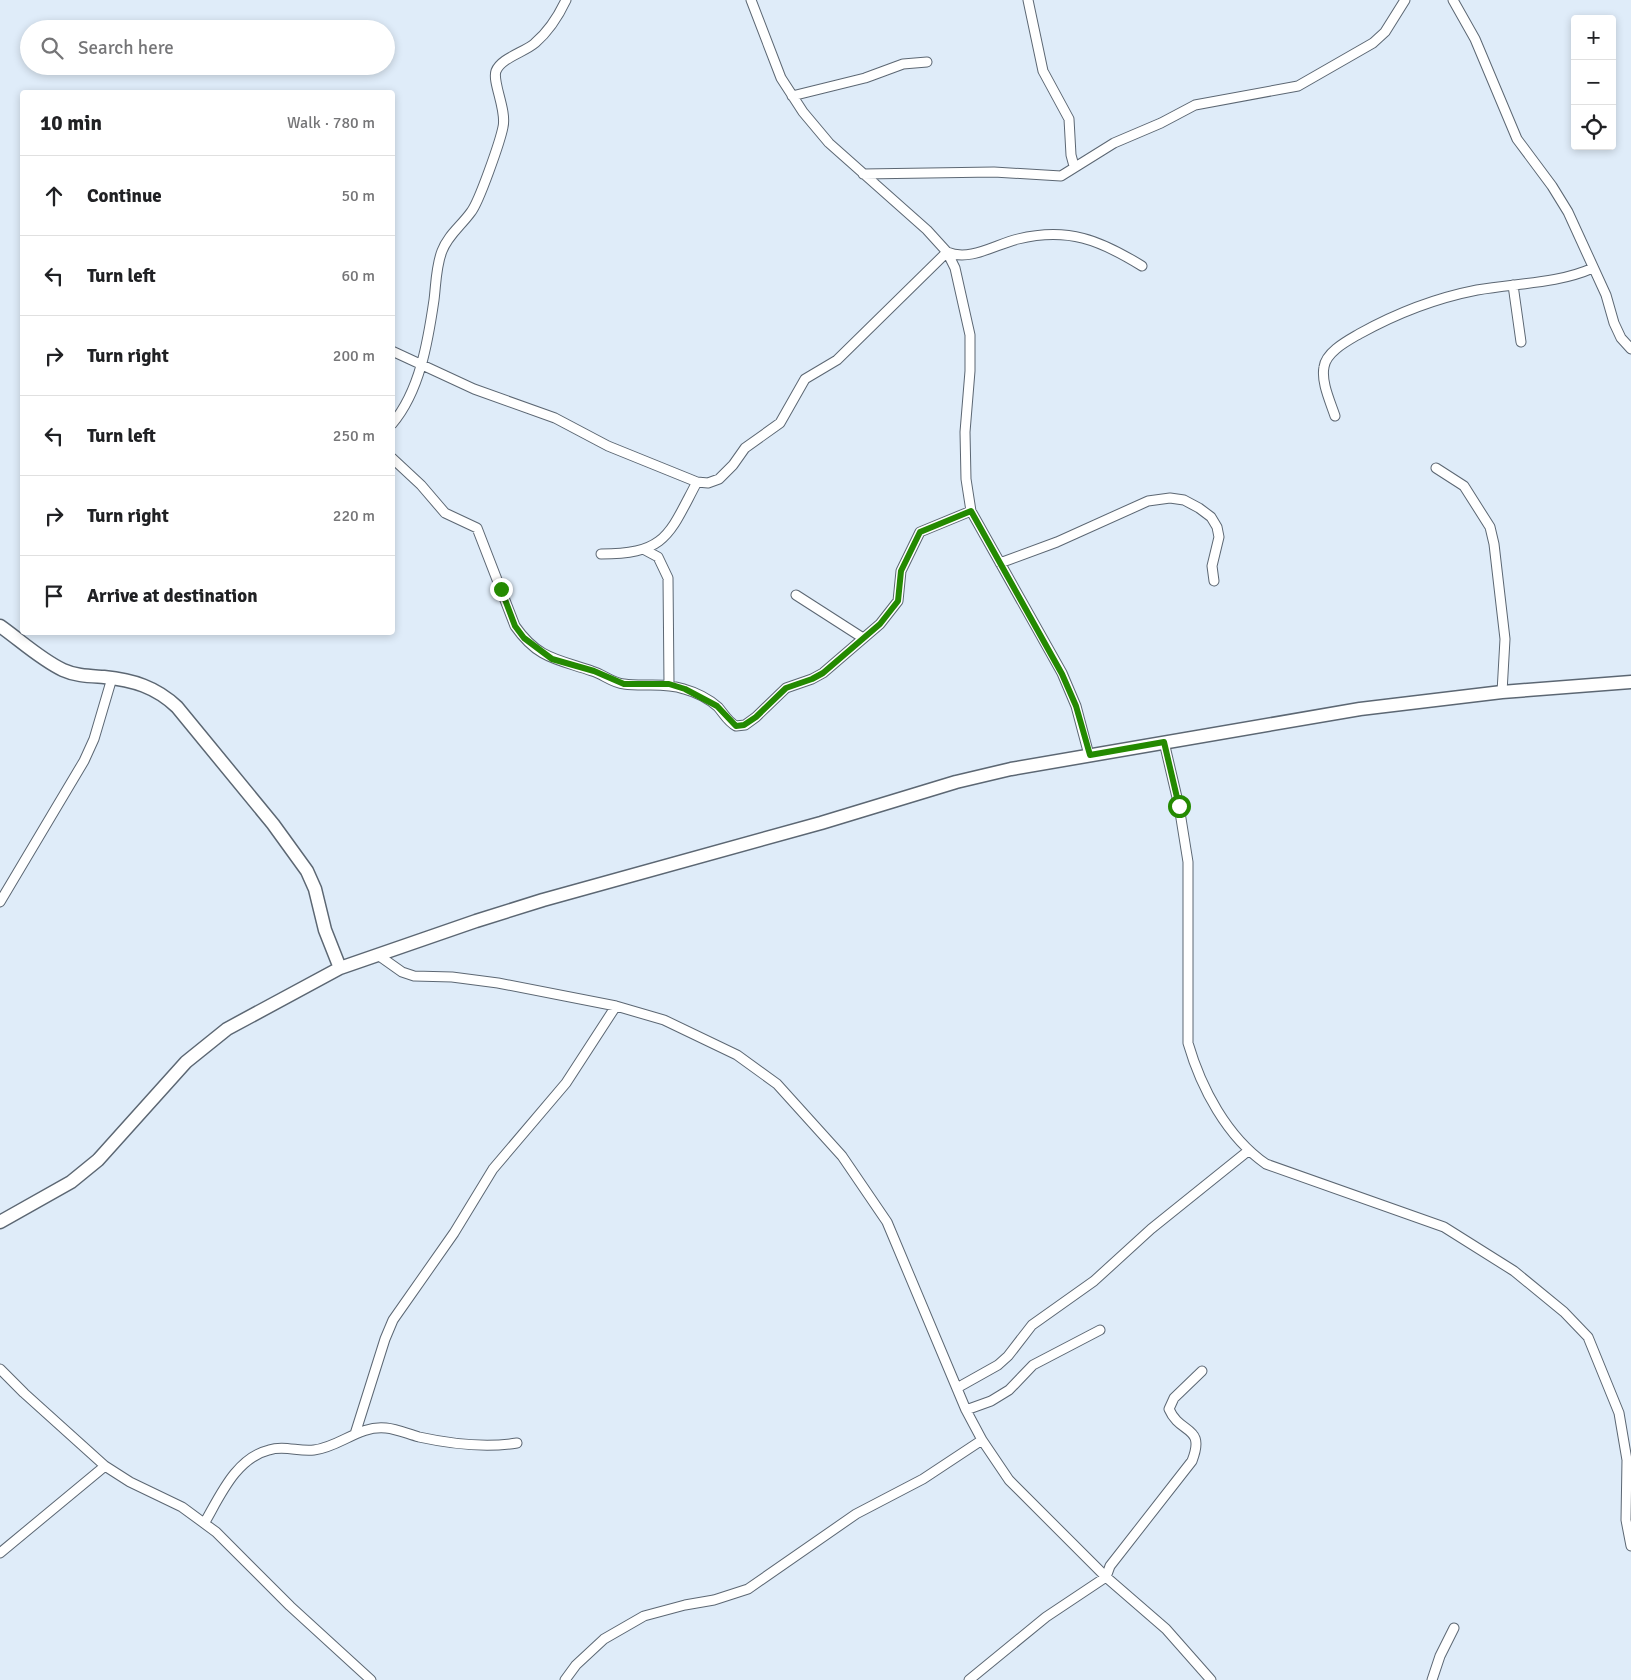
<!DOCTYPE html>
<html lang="en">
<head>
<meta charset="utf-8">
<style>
  :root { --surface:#fff; --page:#f2f2f2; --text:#202124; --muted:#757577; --line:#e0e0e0 }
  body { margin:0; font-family:Signika,sans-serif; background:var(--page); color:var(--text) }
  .controls { position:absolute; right:15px; top:15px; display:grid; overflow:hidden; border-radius:5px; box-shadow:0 2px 8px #0003 }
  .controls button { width:45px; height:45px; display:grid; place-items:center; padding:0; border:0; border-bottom:1px solid var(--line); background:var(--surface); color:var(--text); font:25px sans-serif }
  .stop { position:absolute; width:15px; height:15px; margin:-11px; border:4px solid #248a01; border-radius:50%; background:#fff }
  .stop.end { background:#248a01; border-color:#fff; box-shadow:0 1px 5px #0008 }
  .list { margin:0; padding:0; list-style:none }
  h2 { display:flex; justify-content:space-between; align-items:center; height:65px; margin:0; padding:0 20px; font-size:21px }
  h2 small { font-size:16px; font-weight:400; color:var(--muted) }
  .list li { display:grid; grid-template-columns:32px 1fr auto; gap:15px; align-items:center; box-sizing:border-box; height:80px; padding:0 20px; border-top:1px solid var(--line) }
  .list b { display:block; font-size:19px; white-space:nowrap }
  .list em { font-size:16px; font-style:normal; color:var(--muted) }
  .icon { flex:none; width:28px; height:28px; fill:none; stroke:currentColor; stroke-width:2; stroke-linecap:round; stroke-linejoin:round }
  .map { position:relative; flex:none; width:1631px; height:1680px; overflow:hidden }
  .search { position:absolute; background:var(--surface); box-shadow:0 2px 8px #0003; left:20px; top:20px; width:375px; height:55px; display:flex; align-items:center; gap:12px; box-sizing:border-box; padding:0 18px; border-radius:28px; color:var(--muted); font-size:19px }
  .panel { position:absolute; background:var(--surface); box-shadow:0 2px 8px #0003; left:20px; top:90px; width:375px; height:545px; border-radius:5px }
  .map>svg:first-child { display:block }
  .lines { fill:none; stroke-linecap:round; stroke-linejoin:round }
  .street-casing { stroke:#5c6773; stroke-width:11 }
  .secondary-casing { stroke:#5c6773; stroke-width:15 }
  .street { stroke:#fff; stroke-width:9 }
  .secondary { stroke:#fff; stroke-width:12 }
  .route { stroke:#248a01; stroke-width:6 }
</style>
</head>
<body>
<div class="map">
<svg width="1631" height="1680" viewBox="0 0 1631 1680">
  <rect width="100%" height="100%" fill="#dfecf9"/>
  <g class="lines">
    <g class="street-casing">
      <path id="street" d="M751,0l30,78 22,34 26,31 98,87 20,22 8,16 15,67v36l-5,61 1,47 5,32 91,162 14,33 13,49
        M1028,0l15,71 26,48 2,36 3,11
        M1453,0l22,39 42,100 35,47 16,26 38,83 8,28 7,15 10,11
        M792,96l73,-18 38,-14 24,-2
        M863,174l131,-2 67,4 53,-33 47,-20 34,-18 103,-19 75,-43 12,-11 20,-32
        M1513,285l8,57
        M392,351l82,38 81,29 53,28 89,36 11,1 11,-4 14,-14 12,-17 35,-25 25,-44 32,-19 110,-108c23,10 49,-8 71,-13 50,-12 82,1 124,27
        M1335,416c-5,-15 -14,-34 -11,-49 2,-15 23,-26 35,-33 36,-20 77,-36 118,-44 39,-7 80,-6 116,-22
        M392,424c28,-33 36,-83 42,-124 2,-16 2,-34 8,-49 6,-16 19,-25 29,-39 8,-10 29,-70 32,-85 4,-17 -11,-45 -7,-56 5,-13 29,-19 39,-28 14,-12 23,-26 31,-43
        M392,458l29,27 24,28 32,15 38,98c23,33 42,33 77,45 11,3 20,12 32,13 20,3 40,-2 60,5 11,3 25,10 34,18 6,7 10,15 18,19l9,-1 11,-8 30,-29 26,-9 11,-6 57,-49 18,-23 3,-30 19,-39 51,-21
        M1436,468l28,18 26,41 4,17 11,95 -3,53
        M645,550l13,7 10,21 1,106
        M601,554c66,0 68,-20 96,-72
        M1000,563l57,-21 91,-41 22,-3 14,2 15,8 12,9 6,10 2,10 -7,29 2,15
        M796,595l67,43
        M1164,742l15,64 9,56v181c13,45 39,94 78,121l178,63 70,44 50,41 24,25 31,76 8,47 -1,60 5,26
        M0,902l84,-141 10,-22 18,-61
        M378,955l24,17 12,4 38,1 46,6 118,23 48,14 73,35 40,29 65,72 45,66 79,188 16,30 27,40 97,97 60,52 45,51
        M0,1369l24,24 81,73 25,16 52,25 34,25 74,74 81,74
        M957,1388l41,-23 10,-9 24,-31 62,-44 57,-52 97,-78
        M966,1410l25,-9 18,-11 24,-25 67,-35
        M355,1434l30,-95 8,-19 61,-87 39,-64 73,-86 50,-77
        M205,1522c15,-26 31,-64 64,-72 15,-5 30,2 45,0 26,-3 45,-25 72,-22 11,1 22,6 33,9 32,7 66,11 98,6
        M0,1553l105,-87
        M565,1680l11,-15 28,-26 40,-23 41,-11 29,-5 34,-11 108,-75 67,-35 59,-39
        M969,1680l77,-63 60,-40 4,-11 82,-105c14,-36 -12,-26 -23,-52l5,-11 28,-27
        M1432,1680l8,-24 14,-28"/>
    </g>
    <g class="secondary-casing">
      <path id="secondary" d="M0,626c20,14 40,33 63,44 13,6 27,6 41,7 29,3 52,10 73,30l96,117 34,47 8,18 10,41 15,38
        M0,1222l71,-40 27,-22 88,-98 41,-33 113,-61 136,-47 67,-21 278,-77 135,-41 55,-13 349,-60 142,-17 129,-10"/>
    </g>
    <use href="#street" class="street"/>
    <use href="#secondary" class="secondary"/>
  </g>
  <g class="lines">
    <path class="route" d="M501,589l14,37 9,12 28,21 42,12 30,13h45l16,5 32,17 19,20 8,-1 12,-8 30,-29 26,-9 11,-6 57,-49 18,-23 3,-30 19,-39 51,-21 91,163 14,32 14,49 74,-13 15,64"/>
  </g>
</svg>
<div class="controls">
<button>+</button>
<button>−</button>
<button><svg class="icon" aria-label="locate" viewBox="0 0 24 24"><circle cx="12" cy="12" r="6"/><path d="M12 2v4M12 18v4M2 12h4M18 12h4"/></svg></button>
</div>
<div class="stop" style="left:1179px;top:806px"></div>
<div class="stop end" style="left:501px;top:589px"></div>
<div class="search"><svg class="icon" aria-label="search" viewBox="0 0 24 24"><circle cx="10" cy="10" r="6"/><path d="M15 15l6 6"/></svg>Search here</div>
<section class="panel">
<h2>10 min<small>Walk · 780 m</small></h2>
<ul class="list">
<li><svg class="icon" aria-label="ahead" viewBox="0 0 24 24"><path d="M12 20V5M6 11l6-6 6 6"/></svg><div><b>Continue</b></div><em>50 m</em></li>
<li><svg class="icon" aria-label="left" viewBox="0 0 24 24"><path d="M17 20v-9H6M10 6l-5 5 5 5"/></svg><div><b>Turn left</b></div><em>60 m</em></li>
<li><svg class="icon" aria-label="right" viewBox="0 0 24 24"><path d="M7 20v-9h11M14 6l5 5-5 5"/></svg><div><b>Turn right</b></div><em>200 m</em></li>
<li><svg class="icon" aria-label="left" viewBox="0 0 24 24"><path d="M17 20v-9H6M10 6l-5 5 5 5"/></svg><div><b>Turn left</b></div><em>250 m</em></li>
<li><svg class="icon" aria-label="right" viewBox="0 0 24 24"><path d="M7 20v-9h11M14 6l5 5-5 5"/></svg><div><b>Turn right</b></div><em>220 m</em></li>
<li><svg class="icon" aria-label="arrive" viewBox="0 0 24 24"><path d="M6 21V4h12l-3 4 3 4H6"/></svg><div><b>Arrive at destination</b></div></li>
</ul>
</section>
</div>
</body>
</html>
